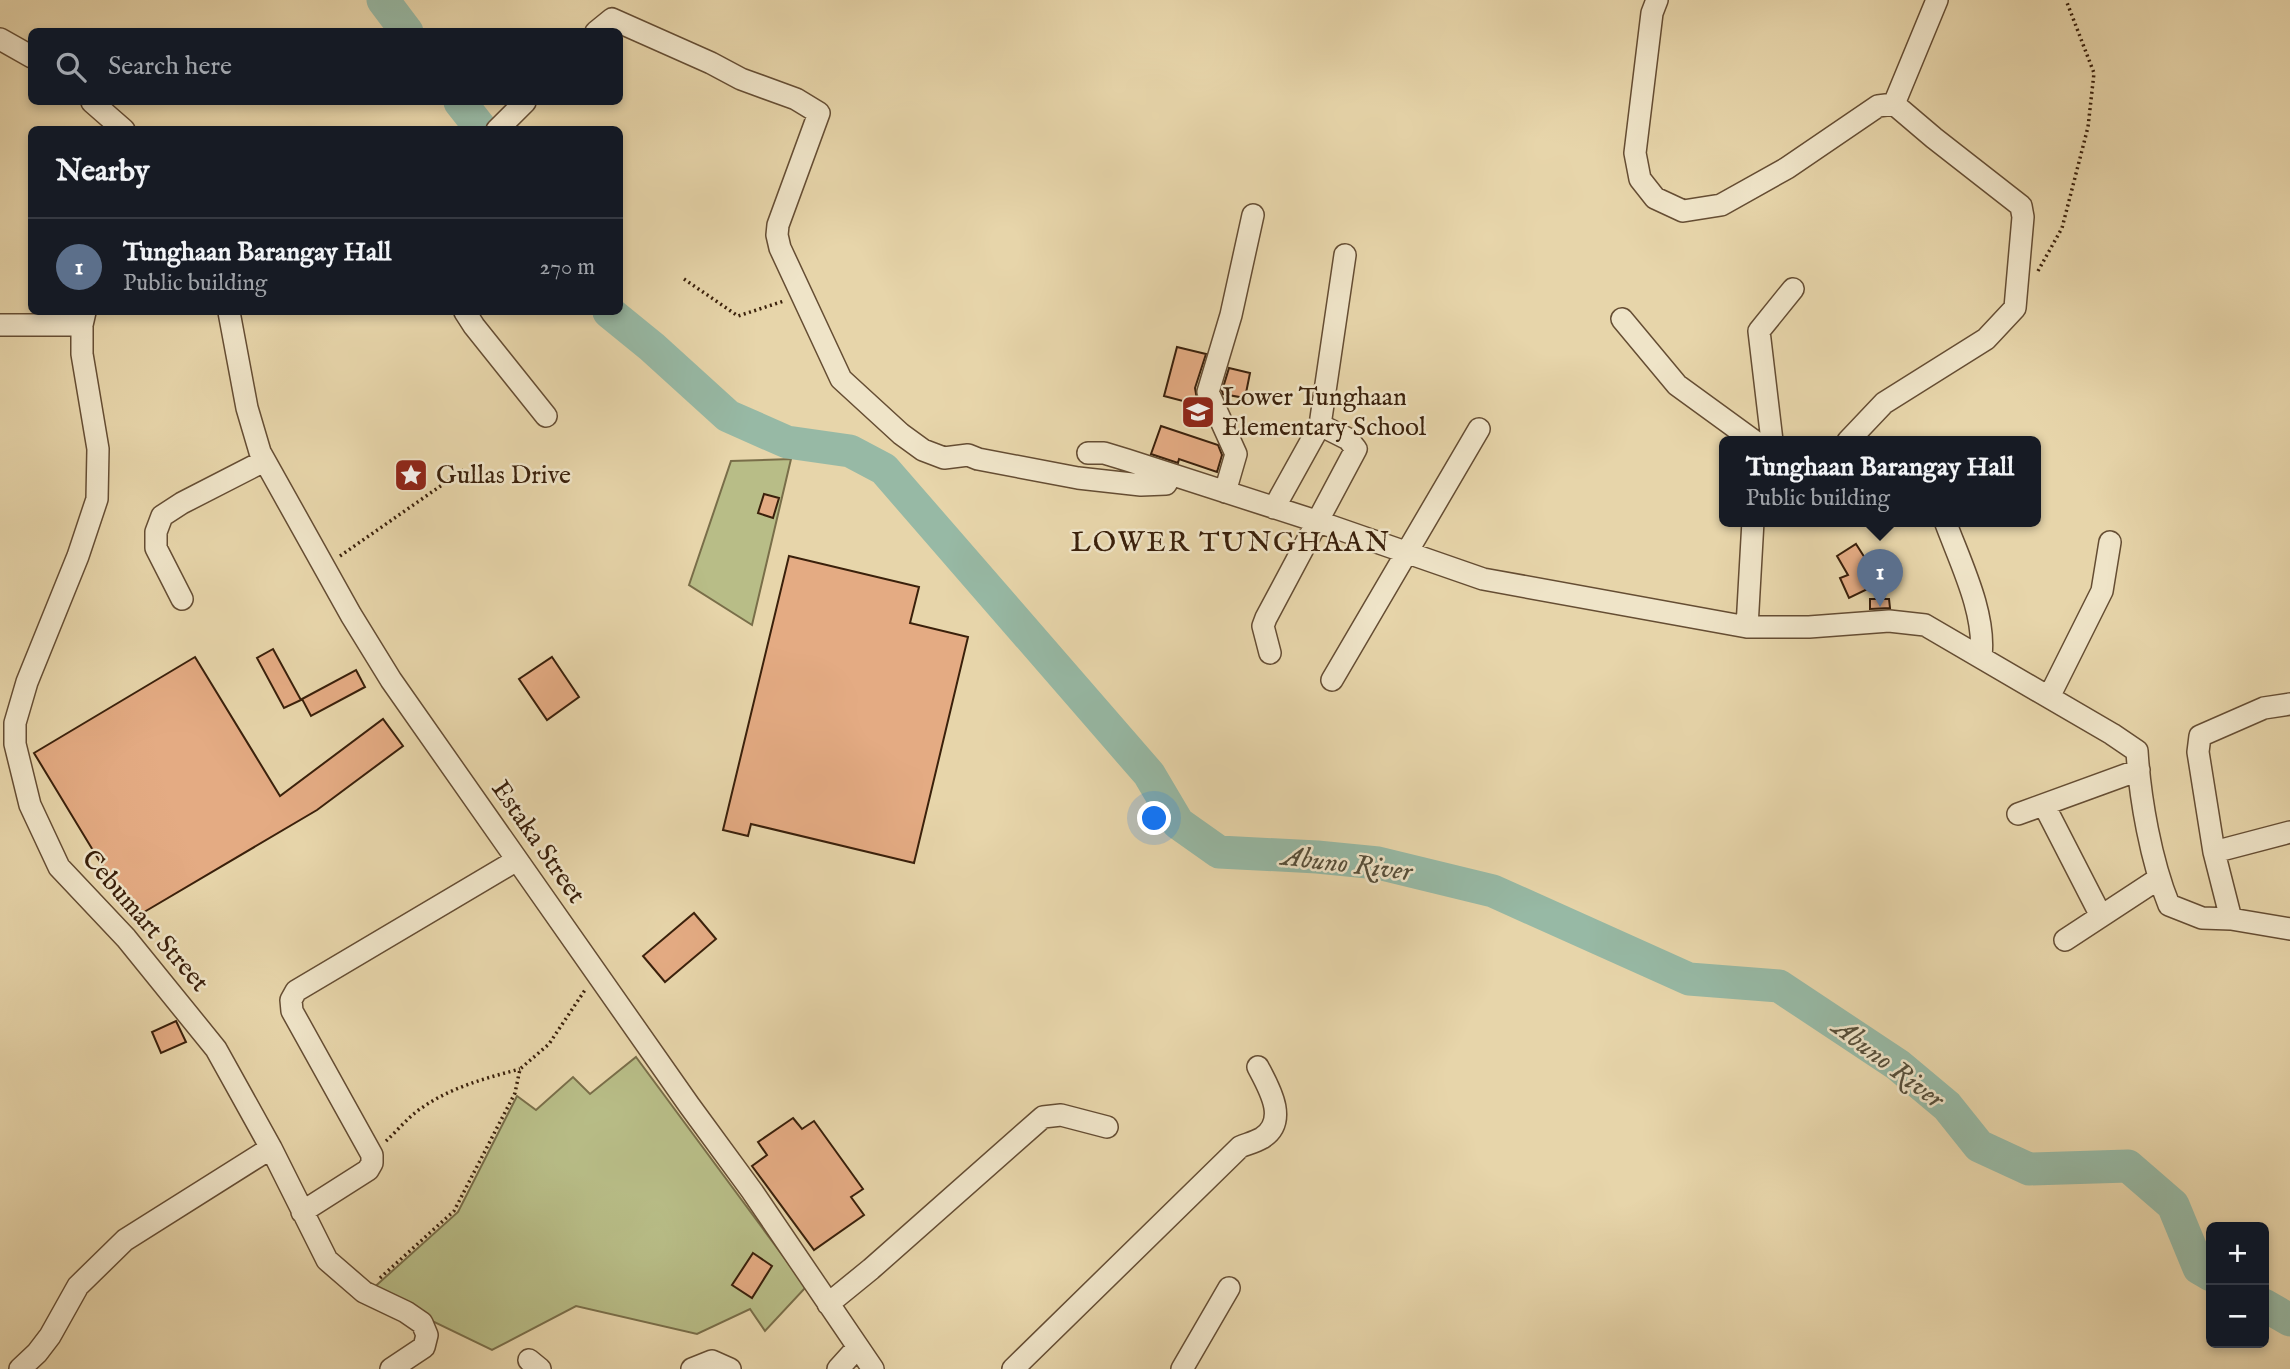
<!DOCTYPE html>
<html lang="en">
<head>
<meta charset="utf-8">
<style>
  :root { --surface:#171b24; --page:#20242c; --text:#f1f3f6; --muted:#9ea1a6; --line:#363941; --accent:#c59692 }
  body { margin:0; font-family:"IM FELL English",serif; background:var(--page); color:var(--text) }
  .controls { position:absolute; right:21px; bottom:21px; display:grid; overflow:hidden; border-radius:10px; box-shadow:0 4px 10px #0003 }
  .controls button { width:63px; height:63px; display:grid; place-items:center; padding:0; border:0; border-bottom:2px solid var(--line); background:var(--surface); color:var(--text); font:35px sans-serif }
  .you { position:absolute; left:1155px; top:819px; width:24px; height:24px; margin:-18px; border:5px solid #fff; border-radius:50%; background:#1a73e8; box-shadow:0 0 0 10px #1a73e833 }
  .badge { display:grid; place-items:center; width:46px; height:46px; border-radius:50%; background:var(--accent); color:#fff; font-size:23px; font-weight:700 }
  .pin { position:absolute; translate:-50% -58px; filter:drop-shadow(0 2px 4px #0008) }
  .pin::after { content:''; position:absolute; top:37px; width:24px; height:21px; background:inherit; clip-path:polygon(0 0,100% 0,50% 100%) }
  .popup { position:absolute; left:1719px; top:436px; width:322px; height:91px; box-sizing:border-box; display:grid; place-content:center; border-radius:10px; background:var(--surface); filter:drop-shadow(0 2px 5px #0005); font-size:23px; white-space:nowrap; color:var(--muted) }
  .popup b { font-size:26px; color:var(--text) }
  .popup::after { content:''; position:absolute; left:50%; top:100%; margin-left:-14px; border:14px solid transparent; border-top-color:var(--surface) }
  .list { margin:0; padding:0; list-style:none }
  h2 { display:flex; justify-content:space-between; align-items:center; height:91px; margin:0; padding:0 28px; font-size:30px }
  h2 small { font-size:23px; font-weight:400; color:var(--muted) }
  .list li { display:grid; grid-template-columns:46px 1fr auto; gap:21px; align-items:center; box-sizing:border-box; height:98px; padding:0 28px; border-top:2px solid var(--line) }
  .list b { display:block; font-size:26px; white-space:nowrap }
  .list p { margin:0; font-size:23px; white-space:nowrap; color:var(--muted) }
  .list em { font-size:23px; font-style:normal; color:var(--muted) }
  .icon { flex:none; width:38px; height:38px; fill:none; stroke:currentColor; stroke-width:2; stroke-linecap:round; stroke-linejoin:round }
  .map { position:relative; flex:none; width:2290px; height:1369px; overflow:hidden }
  .search { position:absolute; background:var(--surface); box-shadow:0 4px 10px #0003; left:28px; top:28px; width:595px; height:77px; display:flex; align-items:center; gap:18px; box-sizing:border-box; padding:0 24px; border-radius:10px; color:var(--muted); font-size:26px }
  .panel { position:absolute; background:var(--surface); box-shadow:0 4px 10px #0003; left:28px; top:126px; width:595px; height:189px; border-radius:10px }
  .map>svg:first-child { display:block }
  .green { fill:#b8bd87; stroke:#796e49; stroke-width:2 }
  .lines { fill:none; stroke-linecap:round; stroke-linejoin:round }
  .river { stroke:#97b9a5; stroke-width:33 }
  .building { fill:#e4ab83; stroke:#3a200b; stroke-width:2 }
  .minor-casing { stroke:#654d33; stroke-width:24 }
  .path { stroke:#3a200b; stroke-width:3.5; stroke-dasharray:2 3.5; stroke-linecap:butt }
  .minor { stroke:#efe4c8; stroke-width:21 }
  .labels { text-anchor:middle; dominant-baseline:central; stroke-width:5; stroke-linejoin:round; paint-order:stroke }
  .poi-label { font-size:26px; fill:#3a200b; stroke:#efe4c8; text-anchor:start }
  .street-label { font-size:26px; fill:#3a200b; stroke:#efe4c8 }
  .neighbourhood-label { font-size:28px; letter-spacing:2px; fill:#3a200b; stroke:#efe4c8 }
  .water-label { font-size:28px; font-style:italic; fill:#564e39; stroke:#efe4c8 }
</style>
</head>
<body>
<div class="map">
<svg width="2290" height="1369" viewBox="0 0 2290 1369">
  <rect width="100%" height="100%" fill="#e7d5aa"/>
  <filter id="stains"><feTurbulence type="fractalNoise" baseFrequency=".00286" numOctaves="4"/><feColorMatrix values="0 0 0 0 .2 0 0 0 0 .09 0 0 0 0 .02 0 0 0 .5 -.17"/></filter>
  <radialGradient id="worn" r=".72"><stop offset=".6" stop-color="#630" stop-opacity="0"/><stop offset="1" stop-color="#630" stop-opacity=".3"/></radialGradient>
  <path class="green" d="M791,459l-39,166 -63,-40 42,-124z
    M636,1057l170,230 -41,44 -15,-22 -53,25 -121,-28 -84,44 -122,-59 88,-79 59,-116 19,14 37,-33 17,17z"/>
  <g class="lines">
    <path class="river" d="M383,0l24,32
      M460,102l22,28
      M609,312l43,35 76,69 59,26 63,9 34,18 265,305 29,49 41,29 98,5 61,6 115,28 196,88 90,7 119,79 49,41 32,40 50,23 99,-3 45,39 26,63 12,7
      M2264,1305l26,15"/>
  </g>
  <path class="building" d="M1177,347l29,7 -11,34 3,17 -34,-9z
    M1229,368l21,5 -5,25 -22,-4 -1,-3z
    M1161,426l57,19 4,10 -5,17 -38,-13 -1,4 -27,-9z
    M764,494l15,4 -6,20 -15,-5z
    M1856,544l16,25h4l2,15 -29,14 -9,-20 8,-3 -11,-19z
    M789,556l130,31 -9,36 58,14 -54,226 -163,-39 -3,12 -25,-6z
    M1870,599h19l1,9 -20,1z
    M273,649l28,51 -17,8 -27,-50z
    M195,657l85,139 103,-77 20,27 -86,64 -183,108 -100,-165z
    M552,657l27,40 -32,23 -28,-41z
    M356,670l9,17 -54,29 -9,-17z
    M694,913l22,26 -51,43 -22,-26z
    M176,1021l10,21 -25,11 -9,-21z
    M793,1118l9,11 12,-8 49,68 -12,8 13,18 -50,35 -62,-84 15,-11 -9,-13z
    M753,1253l19,13 -20,32 -20,-13z"/>
  <g class="lines">
    <g class="minor-casing">
      <path id="minor" d="M1657,0l-5,13 -17,140 5,26 15,19 28,13 38,-6 66,-37 91,-62 16,-2 40,34 87,68 2,11 -8,91 -29,31 -102,64 -36,38
        M596,32l16,-13 99,44 30,16 55,20 23,14 -41,112 -1,10 3,13 61,131 60,55 22,16 21,8 24,-3 10,4 100,19 63,7 25,-1 5,-9
        M0,39l32,18
        M92,102l32,28
        M1894,104l43,-104
        M497,130l28,-28
        M85,312l-3,13v29l16,95 -1,50 -19,57 -51,126 -12,41v21l15,61 29,62 67,71 90,111 55,99 56,112 37,32 42,20 16,11 5,12 -3,12 -33,22
        M229,312l18,96 13,44 91,163 40,65 298,425 63,86 121,178
        M465,312l9,14 72,90
        M1622,319l55,66 77,56
        M0,325h82
        M1772,441l-13,-110 34,-42
        M1088,453h16l23,7 192,62 164,57 264,48h62l80,-6 36,4 187,109 25,17c3,48 14,110 32,154l33,13 29,1 59,10
        M1225,492l11,-38 -28,-62 23,-77 22,-100
        M1274,508l46,-83 25,-170
        M1945,521c15,41 41,92 36,135
        M182,599l-26,-51v-16l6,-16 20,-13 82,-42
        M1747,627l6,-106
        M1270,653l-7,-27 3,-8 90,-169 -8,-10 -28,-14
        M1332,680l147,-251
        M2049,697l53,-106 8,-49
        M2044,805l57,111
        M2018,814l121,-44
        M2214,852l76,-20
        M2231,919l-17,-67 -16,-100 2,-16 64,-28 26,-4
        M2065,940l93,-61
        M302,1212l66,-42 4,-7v-8l-80,-144 -1,-11 5,-9 221,-131
        M828,1304l43,-35 172,-152 18,-2 46,12
        M529,1360l11,9
        M20,1369l17,-16 13,-17 28,-50 47,-46 146,-92
        M692,1369l20,-8 18,8
        M838,1369l19,-21
        M1013,1369l227,-222c7,-3 15,-5 22,-9 27,-17 7,-50 -4,-71
        M1182,1369l47,-81"/>
    </g>
    <path class="path" d="M2038,271l24,-43 26,-101 6,-54 -28,-73
      M684,279l54,37 46,-15
      M340,556l125,-87
      M386,1141c12,-11 23,-25 37,-34 29,-20 63,-29 97,-38
      M380,1278l74,-67 61,-118 5,-24 29,-25 36,-54"/>
    <use href="#minor" class="minor"/>
  </g>
  <defs>
    <g id="school-square" transform="scale(1.75)"><rect x="-9" y="-9" width="18" height="18" rx="4" fill="#8f2418" stroke="#efe4c8"/><path d="M0-5L7-2L0 1L-7-2ZM-4 1L0 2.5L4 1V4Q0 6-4 4Z" fill="#fff"/></g>
    <g id="sight-square" transform="scale(1.75)"><rect x="-9" y="-9" width="18" height="18" rx="4" fill="#8f2418" stroke="#efe4c8"/><path d="M0-6L1.8-2.2L6-1.7L2.9 1.2L3.7 5.4L0 3.3L-3.7 5.4L-2.9 1.2L-6-1.7L-1.8-2.2Z" fill="#fff"/></g>
  </defs>
  <g fill-rule="evenodd">
    <use href="#school-square" x="1198" y="412"/>
    <use href="#sight-square" x="411" y="475"/>
  </g>
  <g class="labels">
    <g class="poi-label">
      <text x="1222" y="397">Lower Tunghaan<tspan x="1222" dy="30">Elementary School</tspan></text>
      <text x="436" y="475">Gullas Drive</text>
    </g>
    <g class="street-label">
      <text transform="translate(538 842) rotate(55)">Estaka Street</text>
      <text transform="translate(145 921) rotate(49)">Cebumart Street</text>
    </g>
    <g class="neighbourhood-label">
      <text x="1231" y="543">LOWER TUNGHAAN</text>
    </g>
    <g class="water-label">
      <text transform="translate(1347 865) rotate(7)">Abuno River</text>
      <text transform="translate(1888 1064) rotate(37)">Abuno River</text>
    </g>
  </g>
  <rect width="100%" height="100%" filter="url(#stains)"/>
  <rect width="100%" height="100%" fill="url(#worn)"/>
</svg>
<div class="controls">
<button>+</button>
<button>−</button>
</div>
<div class="you"></div>
<div class="pin badge" style="left:1880px;top:607px;background:#5c6f8a">1</div>
<div class="popup"><b>Tunghaan Barangay Hall</b>Public building</div>
<div class="search"><svg class="icon" aria-label="search" viewBox="0 0 24 24"><circle cx="10" cy="10" r="6"/><path d="M15 15l6 6"/></svg>Search here</div>
<section class="panel">
<h2>Nearby<small></small></h2>
<ul class="list">
<li><span class="badge" style="background:#5c6f8a">1</span><div><b>Tunghaan Barangay Hall</b><p>Public building</p></div><em>270 m</em></li>
</ul>
</section>
</div>
</body>
</html>
